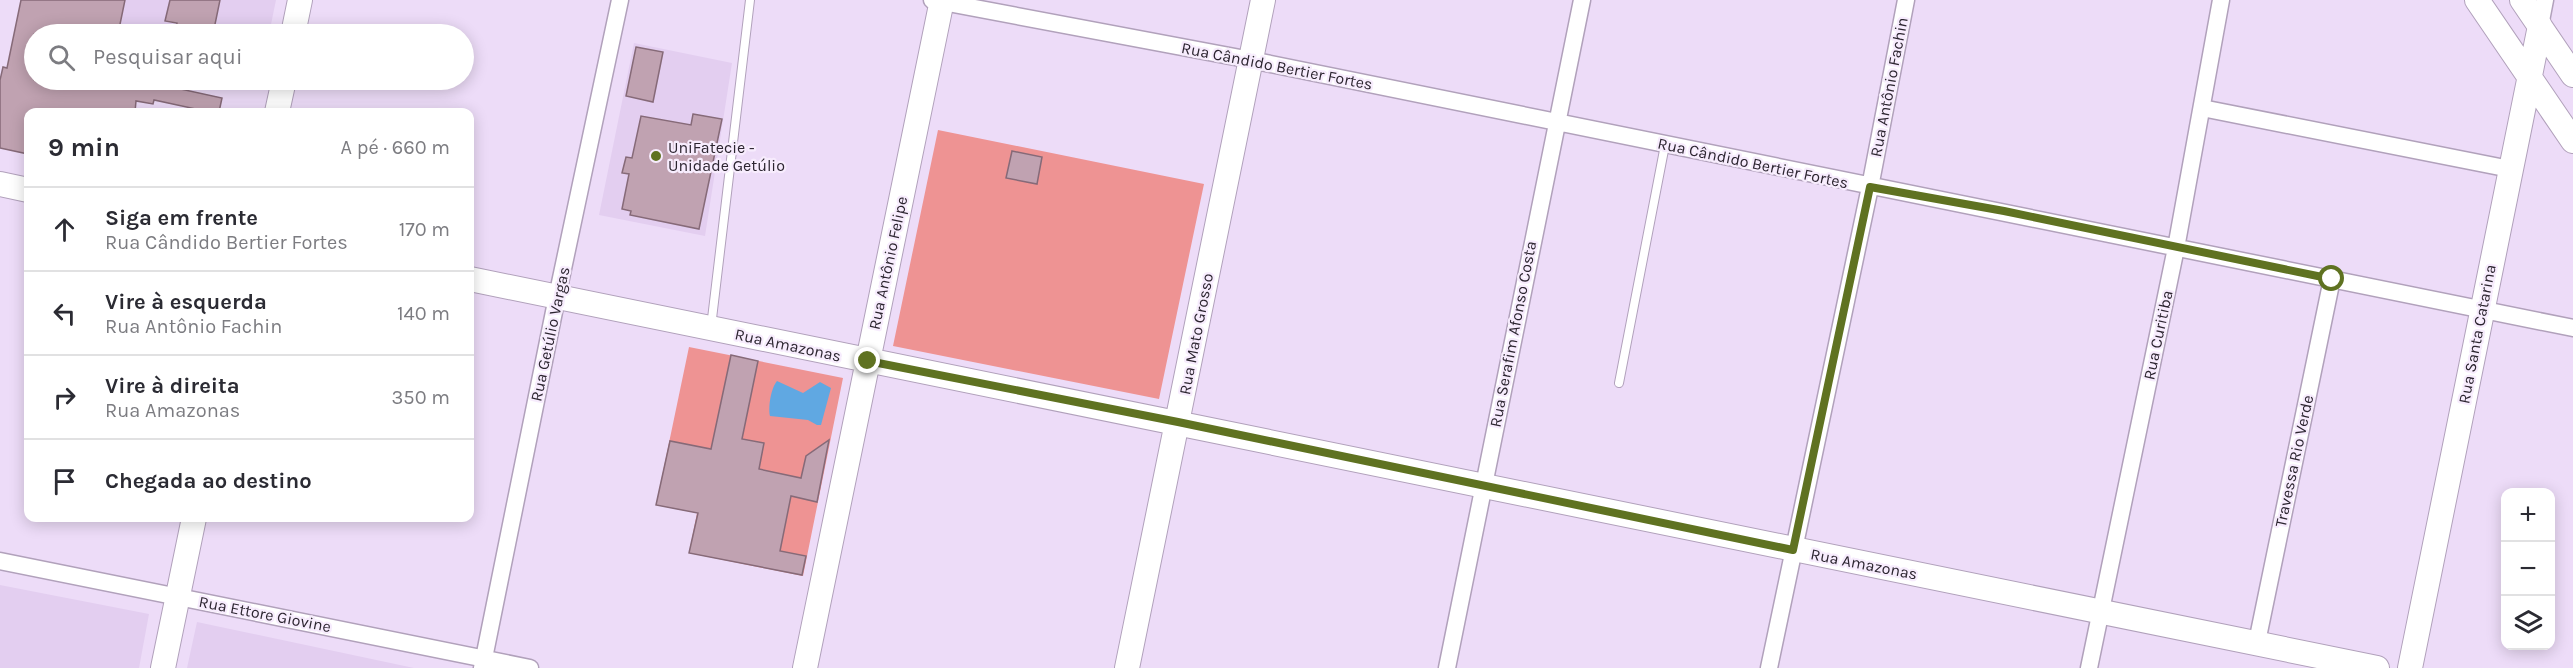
<!DOCTYPE html>
<html lang="pt">
<head>
<meta charset="utf-8">
<style>
  :root { --surface:#fff; --page:#f7f7f7; --text:#2b2b33; --muted:#7c7c81; --line:#e1e1e2 }
  body { margin:0; font-family:Karla,sans-serif; background:var(--page); color:var(--text) }
  .controls { position:absolute; right:18px; bottom:18px; display:grid; overflow:hidden; border-radius:12px; box-shadow:0 3px 15px #0003 }
  .controls button { width:54px; height:54px; display:grid; place-items:center; padding:0; border:0; border-bottom:2px solid var(--line); background:var(--surface); color:var(--text); font:30px sans-serif }
  .stop { position:absolute; width:18px; height:18px; margin:-14px; border:4px solid #5f7221; border-radius:50%; background:#fff }
  .stop.end { background:#5f7221; border-color:#fff; box-shadow:0 2px 6px #0008 }
  .list { margin:0; padding:0; list-style:none }
  h2 { display:flex; justify-content:space-between; align-items:center; height:78px; margin:0; padding:0 24px; font-size:26px }
  h2 small { font-size:20px; font-weight:400; color:var(--muted) }
  .list li { display:grid; grid-template-columns:39px 1fr auto; gap:18px; align-items:center; box-sizing:border-box; height:84px; padding:0 24px; border-top:2px solid var(--line) }
  .list b { display:block; font-size:22px; white-space:nowrap }
  .list p { margin:0; font-size:20px; white-space:nowrap; color:var(--muted) }
  .list em { font-size:20px; font-style:normal; color:var(--muted) }
  .icon { flex:none; width:33px; height:33px; fill:none; stroke:currentColor; stroke-width:2; stroke-linecap:round; stroke-linejoin:round }
  .map { position:relative; flex:none; width:2573px; height:668px; overflow:hidden }
  .search { position:absolute; background:var(--surface); box-shadow:0 3px 15px #0003; left:24px; top:24px; width:450px; height:66px; display:flex; align-items:center; gap:15px; box-sizing:border-box; padding:0 21px; border-radius:33px; color:var(--muted); font-size:22px }
  .panel { position:absolute; background:var(--surface); box-shadow:0 3px 15px #0003; left:24px; top:108px; width:450px; height:414px; border-radius:12px }
  .map>svg:first-child { display:block }
  .built { fill:#e3cef0 }
  .green { fill:#ee9393 }
  .water { fill:#60a8e2 }
  .building { fill:#c0a2b1; stroke:#866a78; stroke-width:1.5 }
  .lines { fill:none; stroke-linecap:round; stroke-linejoin:round }
  .lane-casing { stroke:#b1a1bb; stroke-width:10 }
  .street-casing { stroke:#b1a1bb; stroke-width:19 }
  .secondary-casing { stroke:#b1a1bb; stroke-width:26 }
  .lane { stroke:#fff; stroke-width:8 }
  .street { stroke:#fff; stroke-width:16 }
  .secondary { stroke:#fff; stroke-width:24 }
  .route { stroke:#5f7221; stroke-width:8 }
  .poi-dot { fill:#5f7221; stroke:#f7ecfd; stroke-width:2 }
  .labels { text-anchor:middle; dominant-baseline:central; stroke-width:4.5; stroke-linejoin:round; paint-order:stroke }
  .street-label { font-size:16px; fill:#2c2530; stroke:#f7ecfd }
  .poi-label { font-size:16px; fill:#2c2530; stroke:#f7ecfd; text-anchor:start }
</style>
</head>
<body>
<div class="map">
<svg width="2573" height="668" viewBox="0 0 2573 668">
  <rect width="100%" height="100%" fill="#eddcf8"/>
  <path class="built" d="M83,0h193l-7,34h-193z
    M634,43l98,20 -27,173 -106,-21z
    M0,585l149,29 -10,54h-139z
    M197,622l217,46h-227z"/>
  <path class="green" d="M938,130l266,54 -45,215 -266,-53z
    M689,347l154,31 -40,198 -114,-23 8,-40 -41,-8z"/>
  <path class="water" d="M777,381l26,12 17,-11 11,6 -10,37h-4l-9,-5 -38,-4c-2,-9 1,-28 7,-35z"/>
  <path class="building" d="M21,0h104l-7,34h-84v46h17l37,8v-8h75l-1,5 60,13 -3,14h-23v-3l-42,-9 -1,4 -17,-3 -1,11h-107v42l-28,-6v-68l3,-13 4,1z
    M170,0h50l-7,34h-38l2,-11 -12,-2z
    M636,47l27,5 -10,50 -27,-6z
    M693,114l29,5 -23,110 -69,-14 1,-4 -9,-2 7,-35 -7,-1 4,-16 6,1 9,-42 50,9z
    M1012,151l30,6 -5,27 -31,-6z
    M731,355l27,6 -16,78 22,4 -5,26 42,9 5,-22 23,-16 -12,62 -26,-6 -11,55 26,5 -4,19 -113,-22 9,-40 -42,-8 14,-64 41,8z"/>
  <g class="lines">
    <g class="lane-casing">
      <path id="lane" d="M711,327l39,-327
        M1619,383l46,-238"/>
    </g>
    <g class="street-casing">
      <path id="street" d="M932,0l319,60 1322,268
        M2540,26l5,-26
        M2202,108l308,61
        M0,561l530,107
        M2257,642l75,-363
        M482,668l75,-371 63,-297
        M1447,668l135,-668
        M1769,668l101,-481 36,-187
        M2089,668l87,-420 45,-248"/>
    </g>
    <g class="secondary-casing">
      <path id="secondary" d="M2477,0l96,141
        M2522,0l51,75
        M293,34l7,-34
        M277,112l7,-32
        M0,184l28,6
        M470,279l1907,389
        M163,668l31,-150
        M805,668l137,-668
        M1127,668l136,-668
        M2410,668l130,-642"/>
    </g>
    <use href="#lane" class="lane"/>
    <use href="#street" class="street"/>
    <use href="#secondary" class="secondary"/>
  </g>
  <g class="lines">
    <path class="route" d="M868,361l310,61 615,128 77,-363 134,24 328,68"/>
  </g>
  <circle class="poi-dot" cx="656" cy="156" r="6"/>
  <g class="labels">
    <g class="street-label">
      <text transform="translate(1277 66) rotate(11)">Rua Cândido Bertier Fortes</text>
      <text transform="translate(1889 87) rotate(-79)">Rua Antônio Fachin</text>
      <text transform="translate(1753 163) rotate(12)">Rua Cândido Bertier Fortes</text>
      <text transform="translate(888 263) rotate(-78)">Rua Antônio Felipe</text>
      <text transform="translate(550 334) rotate(-78)">Rua Getúlio Vargas</text>
      <text transform="translate(1196 334) rotate(-79)">Rua Mato Grosso</text>
      <text transform="translate(1513 334) rotate(-79)">Rua Serafim Afonso Costa</text>
      <text transform="translate(2477 334) rotate(-79)">Rua Santa Catarina</text>
      <text transform="translate(2158 335) rotate(-78)">Rua Curitiba</text>
      <text transform="translate(788 345) rotate(12)">Rua Amazonas</text>
      <text transform="translate(2294 461) rotate(-78)">Travessa Rio Verde</text>
      <text transform="translate(1864 564) rotate(11)">Rua Amazonas</text>
      <text transform="translate(265 614) rotate(11)">Rua Ettore Giovine</text>
    </g>
    <g class="poi-label">
      <text x="668" y="147">UniFatecie -<tspan x="668" dy="18">Unidade Getúlio</tspan></text>
    </g>
  </g>
</svg>
<div class="controls">
<button>+</button>
<button>−</button>
<button><svg class="icon" aria-label="layers" viewBox="0 0 24 24"><path d="M12 4l9 5-9 5-9-5zM3 14l9 5 9-5"/></svg></button>
</div>
<div class="stop" style="left:2332px;top:279px"></div>
<div class="stop end" style="left:868px;top:361px"></div>
<div class="search"><svg class="icon" aria-label="search" viewBox="0 0 24 24"><circle cx="10" cy="10" r="6"/><path d="M15 15l6 6"/></svg>Pesquisar aqui</div>
<section class="panel">
<h2>9 min<small>A pé · 660 m</small></h2>
<ul class="list">
<li><svg class="icon" aria-label="ahead" viewBox="0 0 24 24"><path d="M12 20V5M6 11l6-6 6 6"/></svg><div><b>Siga em frente</b><p>Rua Cândido Bertier Fortes</p></div><em>170 m</em></li>
<li><svg class="icon" aria-label="left" viewBox="0 0 24 24"><path d="M17 20v-9H6M10 6l-5 5 5 5"/></svg><div><b>Vire à esquerda</b><p>Rua Antônio Fachin</p></div><em>140 m</em></li>
<li><svg class="icon" aria-label="right" viewBox="0 0 24 24"><path d="M7 20v-9h11M14 6l5 5-5 5"/></svg><div><b>Vire à direita</b><p>Rua Amazonas</p></div><em>350 m</em></li>
<li><svg class="icon" aria-label="arrive" viewBox="0 0 24 24"><path d="M6 21V4h12l-3 4 3 4H6"/></svg><div><b>Chegada ao destino</b></div></li>
</ul>
</section>
</div>
</body>
</html>
